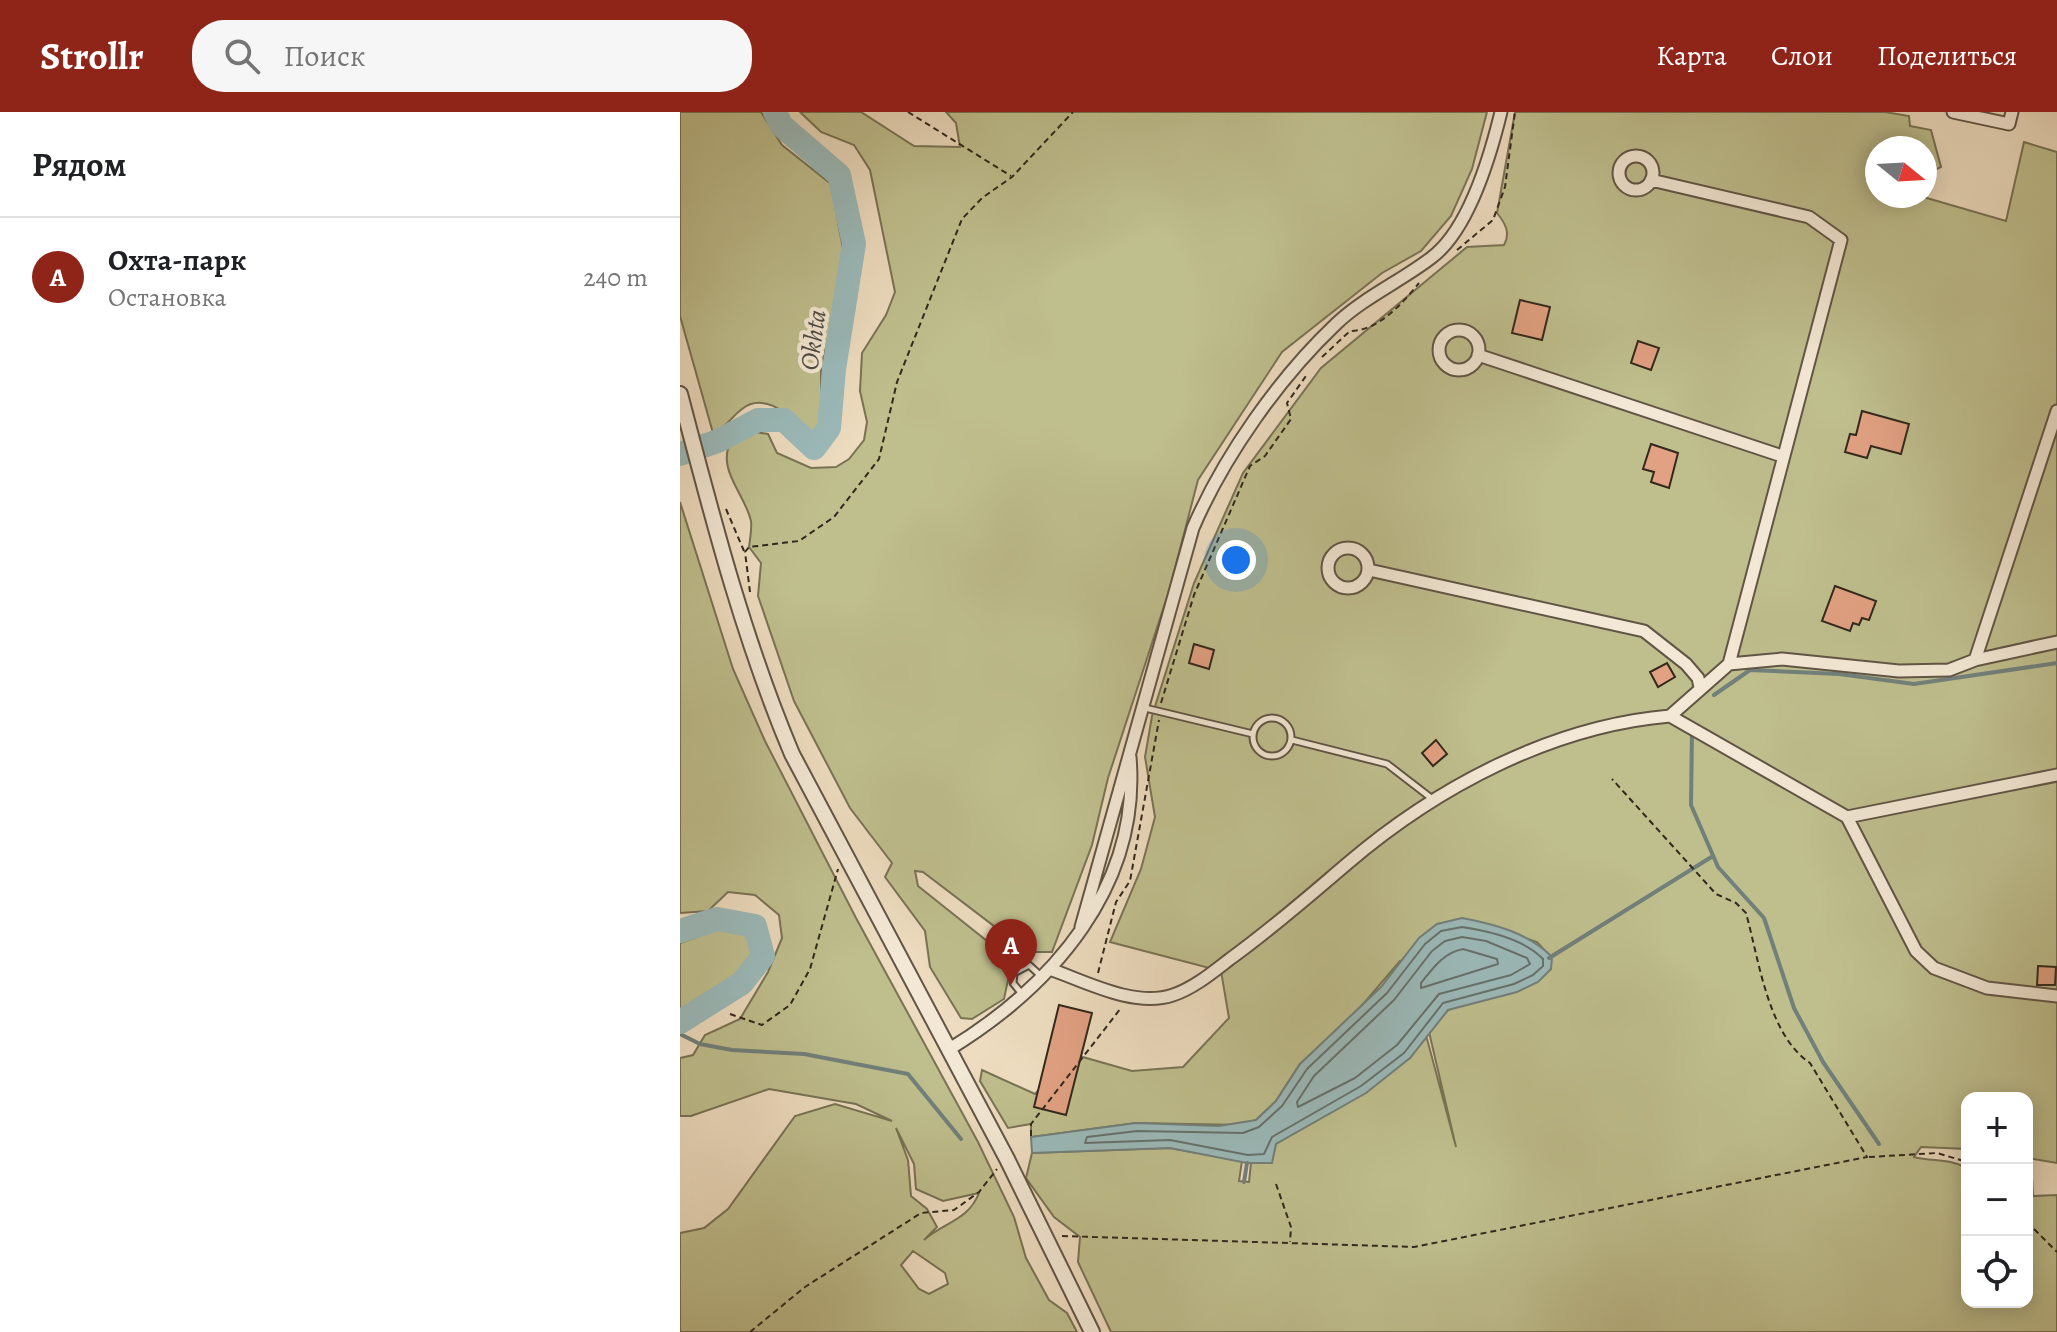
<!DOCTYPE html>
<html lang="ru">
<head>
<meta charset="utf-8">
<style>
  :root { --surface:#fff; --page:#f6f6f6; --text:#202124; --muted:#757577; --line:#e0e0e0; --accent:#8f2418 }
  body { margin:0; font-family:Alegreya,serif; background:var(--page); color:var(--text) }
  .controls { position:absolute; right:24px; bottom:24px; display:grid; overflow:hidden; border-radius:16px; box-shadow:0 4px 20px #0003 }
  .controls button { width:72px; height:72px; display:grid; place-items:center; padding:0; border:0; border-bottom:2px solid var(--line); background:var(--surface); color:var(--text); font:40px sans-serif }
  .compass { position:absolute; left:1185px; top:24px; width:72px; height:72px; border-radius:50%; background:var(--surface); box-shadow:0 4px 20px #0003; rotate:108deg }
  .you { position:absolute; left:556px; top:448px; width:28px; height:28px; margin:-20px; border:6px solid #fff; border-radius:50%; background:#1a73e8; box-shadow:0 0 0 12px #1a73e833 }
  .badge { display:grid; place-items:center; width:52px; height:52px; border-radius:50%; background:var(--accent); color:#fff; font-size:26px; font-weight:700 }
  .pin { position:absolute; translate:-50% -66px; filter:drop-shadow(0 2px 4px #0008) }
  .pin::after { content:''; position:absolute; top:42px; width:28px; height:24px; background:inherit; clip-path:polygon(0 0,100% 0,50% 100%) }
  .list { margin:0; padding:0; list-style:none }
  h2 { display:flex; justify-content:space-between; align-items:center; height:104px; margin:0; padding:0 32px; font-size:34px }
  h2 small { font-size:26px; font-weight:400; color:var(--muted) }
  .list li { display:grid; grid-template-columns:52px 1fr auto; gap:24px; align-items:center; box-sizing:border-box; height:120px; padding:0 32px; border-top:2px solid var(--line) }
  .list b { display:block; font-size:30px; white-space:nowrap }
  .list p { margin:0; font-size:26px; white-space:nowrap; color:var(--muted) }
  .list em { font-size:26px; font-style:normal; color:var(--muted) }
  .icon { flex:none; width:44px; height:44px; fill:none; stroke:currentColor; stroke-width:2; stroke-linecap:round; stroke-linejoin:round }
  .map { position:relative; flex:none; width:1377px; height:1220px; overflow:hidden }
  header { display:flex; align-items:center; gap:48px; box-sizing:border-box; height:112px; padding:0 40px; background:var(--accent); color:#fff }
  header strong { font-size:38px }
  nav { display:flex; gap:44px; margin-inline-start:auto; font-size:28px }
  .search { width:560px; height:72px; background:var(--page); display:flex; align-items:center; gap:20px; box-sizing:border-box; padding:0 28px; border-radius:32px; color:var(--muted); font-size:30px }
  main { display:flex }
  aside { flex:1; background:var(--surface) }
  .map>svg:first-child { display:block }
  .green { fill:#bfbe8d; stroke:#787355; stroke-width:2; fill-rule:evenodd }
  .water { fill:#9bbaba; stroke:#71807b; stroke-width:2 }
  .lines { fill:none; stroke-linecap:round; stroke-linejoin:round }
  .shore { stroke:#66716c; stroke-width:2 }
  .stream { stroke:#71807b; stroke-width:4 }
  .river { stroke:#9bbaba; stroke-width:24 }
  .building { fill:#e1a182; stroke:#32281d; stroke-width:2 }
  .service-casing { stroke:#615546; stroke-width:9 }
  .minor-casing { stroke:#615546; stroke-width:15 }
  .tertiary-casing { stroke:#615546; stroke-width:18 }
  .path { stroke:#32281d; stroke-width:2; stroke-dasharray:6 4; stroke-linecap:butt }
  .service { stroke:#f3e8d5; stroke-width:5 }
  .minor { stroke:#f3e8d5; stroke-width:11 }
  .tertiary { stroke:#f3e8d5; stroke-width:14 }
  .labels { text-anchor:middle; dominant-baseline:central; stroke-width:8; stroke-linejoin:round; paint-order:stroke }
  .water-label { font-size:26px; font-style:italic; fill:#4c4c44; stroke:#f3e8d5 }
</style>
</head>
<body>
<header>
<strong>Strollr</strong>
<div class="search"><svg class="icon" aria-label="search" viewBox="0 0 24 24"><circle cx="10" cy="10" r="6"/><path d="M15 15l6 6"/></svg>Поиск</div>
<nav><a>Карта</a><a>Слои</a><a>Поделиться</a></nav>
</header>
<main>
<aside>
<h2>Рядом<small></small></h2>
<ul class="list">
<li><span class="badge">A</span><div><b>Охта-парк</b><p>Остановка</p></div><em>240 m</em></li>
</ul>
</aside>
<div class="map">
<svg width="1377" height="1220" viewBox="0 0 1377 1220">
  <rect width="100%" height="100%" fill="#eddcbf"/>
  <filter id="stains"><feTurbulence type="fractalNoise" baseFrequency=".0025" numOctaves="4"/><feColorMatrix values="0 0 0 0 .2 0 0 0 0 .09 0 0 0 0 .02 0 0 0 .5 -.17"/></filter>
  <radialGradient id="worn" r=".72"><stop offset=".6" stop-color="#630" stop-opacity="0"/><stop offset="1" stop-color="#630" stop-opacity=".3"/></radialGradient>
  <path class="green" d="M0,0h81l21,33 49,39 12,65 -4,43 -18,77v60l-11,4c-18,-14 -44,-43 -68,-24 -12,9 -12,15 -29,24l-33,-117z
    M120,0h61l53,34 46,1 -4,-24 -10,-11h541l-15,57 -21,47 -30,35 -39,22 -100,79 -84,128 -29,111 -61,187 -16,67 -40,107h-24l-105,-80 -8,-1 3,15 94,75 -8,38 -32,20 -11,-1 -31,-51 -5,-36 -40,-54 7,-14 -42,-55 -56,-107 -36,-105 3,-33 -12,-16c1,-8 3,-19 2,-26 -7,-30 -36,-51 -19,-83l17,-7 19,3 9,19 34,15 25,-1 13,-8 15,-19 3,-18 -7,-31 2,-38 24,-38 9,-23 -25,-122 -16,-25 -33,-13z
    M835,0h370l24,4 1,10 21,4 10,37 -16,8v-27h-48v48h43l86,25 18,-79 33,10v1011l-30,-5v-60h-60v51l-46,-2 -7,10c20,5 34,1 53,11v134h60v-125l5,1 1,18 24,-1v137h-946l-33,-70 2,-25 -26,-20 -28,-39 6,-25 138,-5 72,13 -3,20 10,1 2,-19h20l5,-19 134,-86 16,-23 30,112 -27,-115 19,-22 103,-41v-11l76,-48 -77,46 -13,-14 -21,-7 -116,26 -54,63 -46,40 -24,37 -20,19 -13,5 -107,-2 -105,14v-13l-23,4 -28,-47 2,-11 53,24 37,-40 60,17 51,-4 46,-49 -8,-47 -111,-29 31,-73 14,-52 -10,-60 7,-41 42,-133 49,-110 78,-105 146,-121 37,-2c7,-12 1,-22 -7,-32z
    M0,390l53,167 32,72 91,177 122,224 36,75 12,41 23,42 18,13 10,19h-397v-99l24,-5 24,-19 67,-93 40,-12 57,17 -36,-17 -87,-15 -78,27h-11v-58l13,-3 12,-20 35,-16 28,-47 14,-34 -3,-23 -24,-20 -27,-3 -20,19 -28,2zM216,1016l18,36 2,25 27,12 36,-8c-11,28 -35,29 -55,47l13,-13 -10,-18 -16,-13 -3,-36zM233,1139l32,22 3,11 -19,10 -10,-5 -18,-24z
    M38,817l33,5 2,20 -17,21 -56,35v-67z"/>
  <path class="water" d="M782,806c32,6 67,15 90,39l-1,12 -13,13 -21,10 -69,18 -38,48 -44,35 -90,51 -4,19h-25l-77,-15 -138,5 -1,-16 105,-14 83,3 37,-6 20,-19 24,-37 81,-77 38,-49 18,-14z"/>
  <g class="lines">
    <path class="shore" d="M782,815c27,4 62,12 81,32v7l-10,9 -19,9 -71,19 -39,50 -43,33 -89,51 -8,17 -16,1 -78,-15 -85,3 2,-6 50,-6 106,2 16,-6 23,-21 25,-37 80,-76 38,-49 16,-13z
      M782,825l24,4 41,17 3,6 -19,11 -72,19 -42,51 -42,33 -57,29 -1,-5 17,-26 80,-76 38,-49 13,-10z
      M783,837l34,10 1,5 -77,24v-5c12,-15 22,-30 42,-34z"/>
    <path class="stream" d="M1034,583l36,-25 89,4 75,10 143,-21
      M1012,620l-1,73 27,62 46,51 30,90 29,54 56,82
      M869,846l164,-102
      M0,922l20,10 32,6 72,4 104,20 53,65
      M564,1070l3,-19"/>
    <path class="river" d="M0,342l38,-13 40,-21h26l30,28 15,-20 5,-59 20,-125 -15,-69 -58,-50 -6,-13
      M0,819l37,-12 38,7 8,30 -21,27 -62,39"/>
  </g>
  <path class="building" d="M840,188l30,7 -8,33 -30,-7z
    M958,229l21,7 -8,22 -20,-7z
    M1182,299l47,13 -8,30 -30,-8 -4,12 -22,-6 5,-18 6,1z
    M971,332l27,9 -9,35 -18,-6 3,-10 -11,-3z
    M1155,474l41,15 -7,19 -7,-2 -3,7 -6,-2 -3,8 -28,-10z
    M514,532l20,6 -5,19 -20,-6z
    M987,551l8,14 -17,10 -8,-15z
    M756,628l11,14 -14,12 -11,-13z
    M1358,854l18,1 -1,18h-18z
    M379,893l33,8 -26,102 -32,-8z"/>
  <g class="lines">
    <g class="service-casing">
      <path id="service" d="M461,595l112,27
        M573 625a19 19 0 1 1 38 0a19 19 0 1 1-38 0Z
        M612,628l95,24 48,37
        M342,882l-9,-11 1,-10 15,-8 12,11"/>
    </g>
    <g class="minor-casing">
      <path id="minor" d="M1273,0l56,12 3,-12
        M939 61a17 17 0 1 1 34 0a17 17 0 1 1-34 0Z
        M971,68l158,37 32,23 -112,424
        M759 238a20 20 0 1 1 40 0a20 20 0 1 1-40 0Z
        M798,243l304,101
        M648 456a20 20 0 1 1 40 0a20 20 0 1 1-40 0Z
        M689,458l275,61 42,33 12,14 2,9
        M1295,548l82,-249
        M990,604l59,-52 53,-5 117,12 50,-1 26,-10 82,-18
        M1167,705l210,-42
        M401,815l112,-399c31,-72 86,-150 143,-204 27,-26 65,-43 95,-66 38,-28 59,-101 70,-146
        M370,857c36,13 85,39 123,26 21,-7 40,-23 57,-36 43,-31 78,-62 118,-96 89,-76 204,-137 322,-147l177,101 69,134 18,17 53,20 70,8
        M268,938c105,-64 193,-164 182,-293"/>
    </g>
    <g class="tertiary-casing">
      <path id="tertiary" d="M0,282c32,122 63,244 112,360l215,405 85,173"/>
    </g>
    <path class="path" d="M228,0l103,64
      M777,138l36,-30 12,-33 10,-75
      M642,245l28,-26c28,0 52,-27 69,-48
      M46,397l18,42
      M70,480l-5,-40 4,-5 50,-6 35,-24 45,-58 18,-77 65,-163 20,-21 30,-21 61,-65
      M481,591l33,-108 56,-129 15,-10 26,-37 -4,-16 21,-30
      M418,861l18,-71 14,-21 29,-161
      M50,902l32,11 28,-20 20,-36 28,-100
      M351,1024v-12l90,-116
      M1189,1045l68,-4 30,9
      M596,1072l15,43 -1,15
      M1347,1110l30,30
      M382,1124l352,11 453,-90 -57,-94c-42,-28 -51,-103 -64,-150l-10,-10 -20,-9 -104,-115
      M70,1220l55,-45 116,-74 33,-3 25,-18 18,-23"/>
    <use href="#service" class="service"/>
    <use href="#minor" class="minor"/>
    <use href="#tertiary" class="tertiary"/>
  </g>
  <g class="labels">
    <g class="water-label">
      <text transform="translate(133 228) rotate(-82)">Okhta</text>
    </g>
  </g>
  <rect width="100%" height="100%" filter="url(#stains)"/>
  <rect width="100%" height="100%" fill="url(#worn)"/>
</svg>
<div class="controls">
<button>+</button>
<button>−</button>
<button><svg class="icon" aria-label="locate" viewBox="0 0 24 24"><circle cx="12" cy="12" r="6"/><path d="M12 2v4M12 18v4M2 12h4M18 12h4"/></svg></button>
</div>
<svg class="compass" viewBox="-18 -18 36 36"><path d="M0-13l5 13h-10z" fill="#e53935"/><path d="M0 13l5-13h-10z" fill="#757577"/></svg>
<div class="you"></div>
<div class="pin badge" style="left:331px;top:873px">A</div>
</div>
</main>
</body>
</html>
